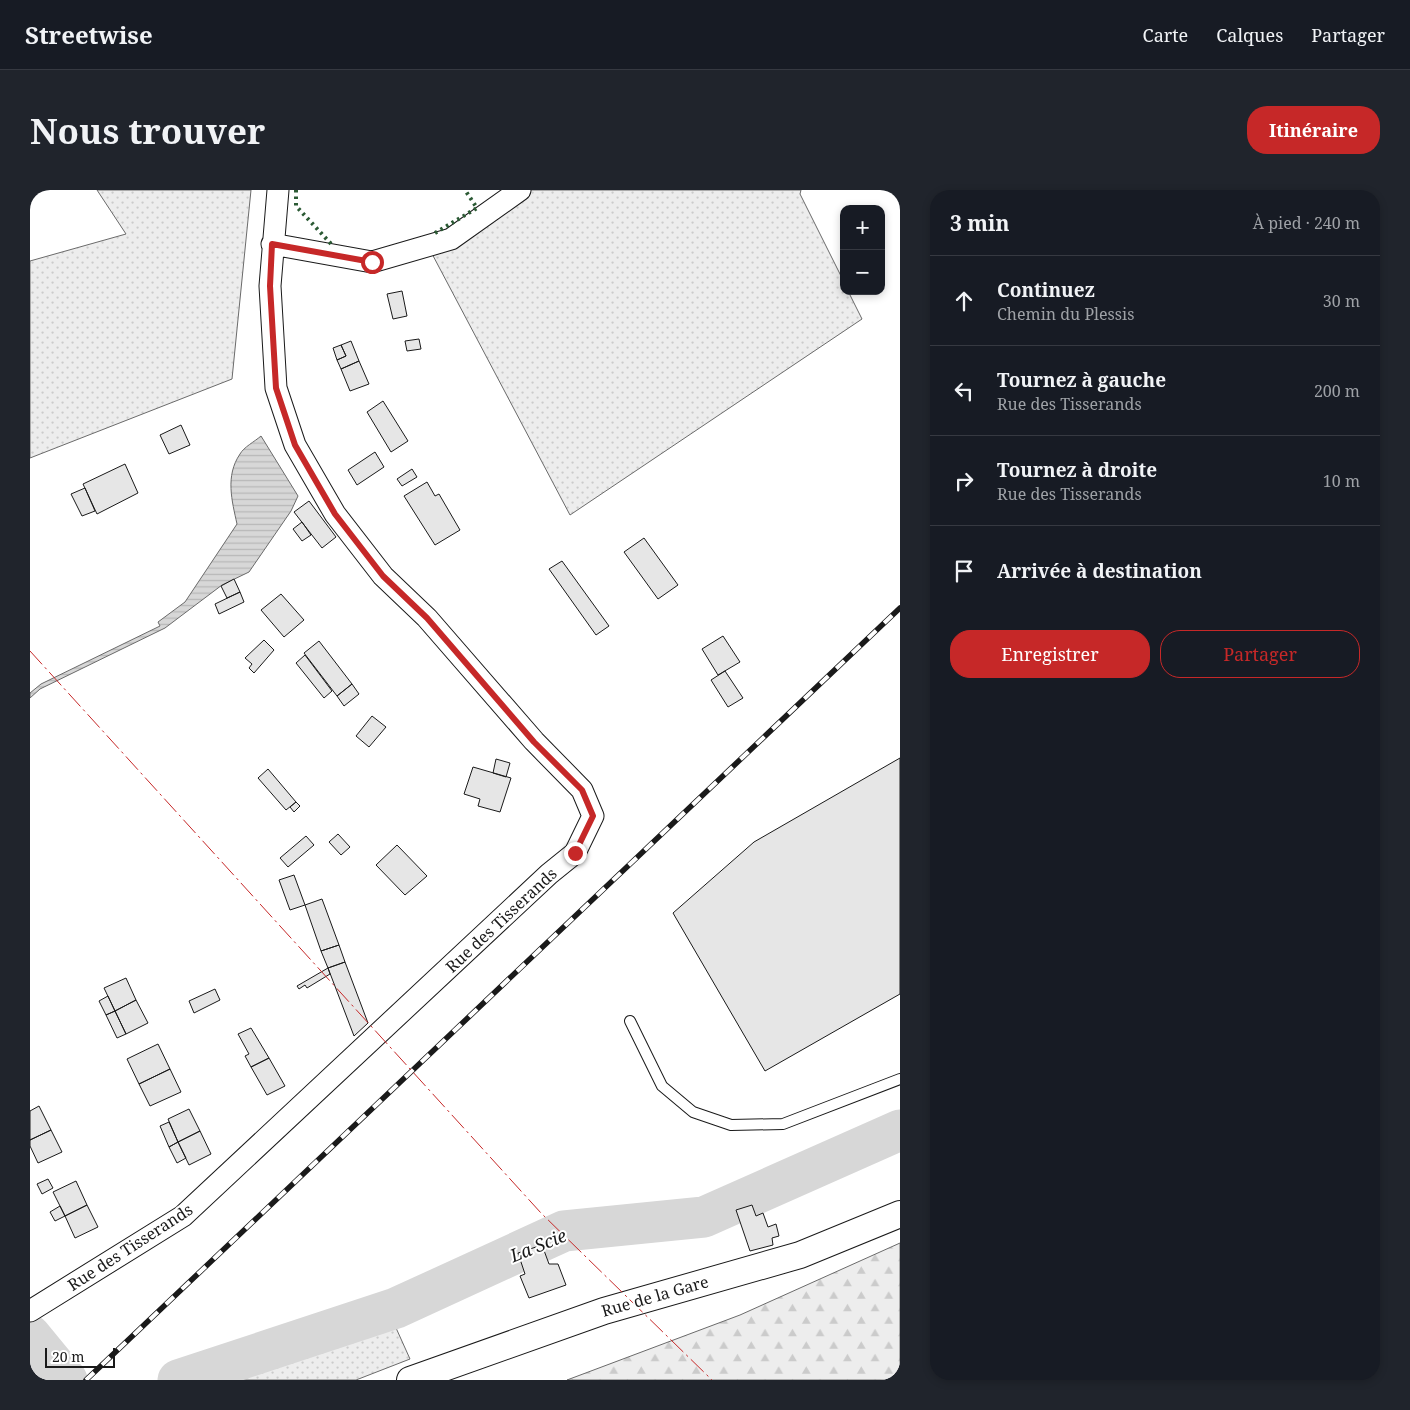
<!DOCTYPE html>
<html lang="fr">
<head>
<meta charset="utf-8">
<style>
  :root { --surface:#171b24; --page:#20242c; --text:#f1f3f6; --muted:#9ea1a6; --line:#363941; --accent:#c62828 }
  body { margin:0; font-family:"Noto Serif",serif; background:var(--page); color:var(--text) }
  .controls { position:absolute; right:15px; top:15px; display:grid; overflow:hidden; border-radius:10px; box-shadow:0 2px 8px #0003 }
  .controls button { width:45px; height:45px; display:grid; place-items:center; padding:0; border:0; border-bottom:1px solid var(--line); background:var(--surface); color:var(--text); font:25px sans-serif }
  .scale { position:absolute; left:15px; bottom:12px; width:70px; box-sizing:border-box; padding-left:5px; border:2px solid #1a1a1a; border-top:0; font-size:14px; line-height:18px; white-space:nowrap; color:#1a1a1a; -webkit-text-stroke:4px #fff; paint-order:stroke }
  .stop { position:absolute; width:15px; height:15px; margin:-11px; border:4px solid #c62828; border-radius:50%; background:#fff }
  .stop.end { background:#c62828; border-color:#fff; box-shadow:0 1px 5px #0008 }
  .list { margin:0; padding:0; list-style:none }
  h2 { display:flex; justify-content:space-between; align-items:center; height:65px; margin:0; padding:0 20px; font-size:21px }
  h2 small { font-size:16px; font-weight:400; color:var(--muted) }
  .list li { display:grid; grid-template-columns:32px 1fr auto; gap:15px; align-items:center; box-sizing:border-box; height:90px; padding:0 20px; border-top:1px solid var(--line) }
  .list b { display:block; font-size:19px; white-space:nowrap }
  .list p { margin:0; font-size:16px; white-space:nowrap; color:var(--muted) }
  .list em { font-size:16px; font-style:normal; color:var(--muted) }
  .actions { display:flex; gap:10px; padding:15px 20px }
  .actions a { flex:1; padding:11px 0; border:1px solid var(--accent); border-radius:20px; text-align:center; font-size:18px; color:var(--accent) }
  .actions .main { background:var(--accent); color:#fff }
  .icon { flex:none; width:28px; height:28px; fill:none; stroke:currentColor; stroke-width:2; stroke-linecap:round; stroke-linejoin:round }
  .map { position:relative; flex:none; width:870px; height:1190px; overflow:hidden; border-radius:20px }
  header { display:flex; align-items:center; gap:30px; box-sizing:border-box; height:70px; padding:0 25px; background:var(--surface); border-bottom:1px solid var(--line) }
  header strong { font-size:24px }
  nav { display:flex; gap:28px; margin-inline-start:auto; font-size:18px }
  .intro { display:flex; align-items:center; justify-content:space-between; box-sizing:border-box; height:120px; padding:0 30px }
  h1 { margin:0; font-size:35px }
  .button { padding:12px 22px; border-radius:20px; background:var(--accent); color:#fff; font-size:18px; font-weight:700 }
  main { display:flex; gap:30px; padding:0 30px }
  aside { flex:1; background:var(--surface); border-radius:20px; box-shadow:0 2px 8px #0003 }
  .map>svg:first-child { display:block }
  .grass { fill:url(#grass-dots); stroke:#6a6a6a }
  .forest { fill:url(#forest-firs); stroke:#6a6a6a }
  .water { fill:url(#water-rules); stroke:#6a6a6a }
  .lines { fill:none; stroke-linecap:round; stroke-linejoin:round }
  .river { stroke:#d7d7d7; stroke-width:41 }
  .building { fill:#e6e6e6; stroke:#1a1a1a }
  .service-casing { stroke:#1a1a1a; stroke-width:12 }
  .minor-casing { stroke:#1a1a1a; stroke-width:23 }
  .tertiary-casing { stroke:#1a1a1a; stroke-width:28 }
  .service { stroke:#fff; stroke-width:10 }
  .minor { stroke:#fff; stroke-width:21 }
  .tertiary { stroke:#fff; stroke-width:26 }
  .rail-casing { stroke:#1a1a1a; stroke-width:5.5 }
  .rail { stroke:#fff; stroke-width:4; stroke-dasharray:11; stroke-linecap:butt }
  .hedge { stroke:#2b5a34; stroke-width:4; stroke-dasharray:2.5 4; stroke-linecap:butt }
  .power { stroke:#c62828; stroke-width:1; stroke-dasharray:18 4 2.5 4; stroke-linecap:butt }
  .route { stroke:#c62828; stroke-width:6 }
  .labels { text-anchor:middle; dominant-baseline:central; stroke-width:4; stroke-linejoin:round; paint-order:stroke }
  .street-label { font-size:16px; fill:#1a1a1a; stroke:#fff }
  .water-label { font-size:18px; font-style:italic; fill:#1a1a1a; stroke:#fff }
</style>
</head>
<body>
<header>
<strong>Streetwise</strong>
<nav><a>Carte</a><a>Calques</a><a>Partager</a></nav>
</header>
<div class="intro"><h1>Nous trouver</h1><a class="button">Itinéraire</a></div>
<main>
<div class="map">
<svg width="870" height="1190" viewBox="0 0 870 1190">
  <defs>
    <pattern id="grass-dots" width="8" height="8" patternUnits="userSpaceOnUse" patternTransform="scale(1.25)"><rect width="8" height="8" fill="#ededed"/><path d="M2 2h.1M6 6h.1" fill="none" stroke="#cbcbcb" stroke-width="1.8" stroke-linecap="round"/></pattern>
    <pattern id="forest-firs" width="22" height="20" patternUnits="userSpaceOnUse" patternTransform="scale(1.25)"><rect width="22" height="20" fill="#ededed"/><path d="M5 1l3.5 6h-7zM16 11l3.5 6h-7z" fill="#cbcbcb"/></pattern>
    <pattern id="water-rules" width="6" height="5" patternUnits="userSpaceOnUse" patternTransform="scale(1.25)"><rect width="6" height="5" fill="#d7d7d7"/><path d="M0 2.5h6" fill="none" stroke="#b8b8b8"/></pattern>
  </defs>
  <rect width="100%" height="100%" fill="#fff"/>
  <path class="grass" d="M67,0h154l-19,189 -202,79v-197l96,-27z
    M479,0h292l-1,4 44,88v9h4l14,28 -292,196 -140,-265z
    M362,1129l18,40 -54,21h-140l61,-28z"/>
  <path class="forest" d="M870,1053v137h-333l173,-65z"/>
  <path class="water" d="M231,246l37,60 -7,15 -42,61 -27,13 -57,43 -125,61 -10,9v-5l11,-9 119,-58 -2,-4 27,-20 52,-78c-5,-23 -12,-48 3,-70 4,-7 14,-12 21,-18z"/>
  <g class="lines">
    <path class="river" d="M0,1145l37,45
      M148,1190l218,-72 168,-77 140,-14 196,-87"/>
  </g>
  <path class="building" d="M372,101l5,25 -14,3 -6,-25z
    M389,149l2,10 -14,2 -2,-10z
    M321,151l8,20 -18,8 -4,-9 9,-4 -5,-11z
    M311,155l5,11 -9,4 -4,-12z
    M329,171l10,23 -19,7 -9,-22z
    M353,211l25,40 -17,11 -24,-40z
    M151,235l9,20 -21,9 -9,-19z
    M345,262l9,15 -27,18 -9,-15z
    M95,274l13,29 -41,21 -14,-30z
    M382,279l5,8 -15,9 -5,-7z
    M397,292l8,14 4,-2 21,36 -25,15 -31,-49z
    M55,298l10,23 -13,5 -11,-22z
    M279,311l27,36 -14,11 -28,-36z
    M272,332l9,13 -9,6 -9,-12z
    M614,348l34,47 -20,14 -34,-47z
    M532,371l47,65 -13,9 -47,-66z
    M204,389l6,13 -13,6 -6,-12z
    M210,402l4,10 -25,12 -4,-10z
    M251,404l23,26 -20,17 -23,-27z
    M693,446l17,26 -22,13 -16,-26z
    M234,450l10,10 -20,23 -5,-5 3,-4 -7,-6z
    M289,451l33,43 -15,12 -33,-43z
    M275,465l27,36 -8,7 -28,-35z
    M695,481l18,27 -15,9 -17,-27z
    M322,494l7,10 -15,12 -7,-10z
    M342,526l14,11 -17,20 -13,-11z
    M870,568v236l-135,77 -92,-158 81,-71z
    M466,569l14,4 -4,14 -13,-4z
    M443,577l38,11 -11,34 -22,-6 2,-7 -16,-5z
    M238,579l28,33 -10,8 -28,-32z
    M266,612l4,4 -6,6 -4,-5z
    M308,644l12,13 -9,8 -12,-13z
    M276,646l8,9 -26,22 -8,-9z
    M367,655l30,31 -22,19 -29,-30z
    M264,685l11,30 -15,5 -11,-30z
    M292,709l17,46 -18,6 -16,-46z
    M309,755l6,17 -17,6 -7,-17z
    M315,772l23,61 -14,13 -26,-68z
    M298,778l2,6 -23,14 -2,-3 -6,4 -2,-3z
    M96,788l10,22 -21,11 -11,-23z
    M185,799l5,11 -26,13 -5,-12z
    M78,806l7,15 -9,4 -7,-14z
    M106,810l12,23 -22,11 -11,-23z
    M85,821l11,23 -9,4 -11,-23z
    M221,838l18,30 -18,9 -6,-11 4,-2 -11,-20z
    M128,854l12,25 -31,15 -12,-25z
    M239,868l16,28 -18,9 -16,-28z
    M140,879l11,23 -31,14 -11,-22z
    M9,916l12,24 -21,10v-29z
    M159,919l11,22 -22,11 -10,-23z
    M139,932l9,20 -9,5 -9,-21z
    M21,940l11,22 -24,11 -8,-17v-6z
    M170,941l11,23 -22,11 -11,-23z
    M148,952l8,16 -9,5 -8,-16z
    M18,989l5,9 -11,6 -5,-10z
    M46,991l11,24 -22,11 -12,-24z
    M57,1015l11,22 -23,11 -10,-22z
    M722,1015l4,11 7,-3 5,14 8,-3 3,12 -7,2 1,7 -23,6 -14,-41z
    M30,1016l5,10 -10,5 -5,-9z
    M512,1055l7,19h9l8,21 -37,13 -9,-22 5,-2 -7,-21z"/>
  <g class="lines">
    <g class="service-casing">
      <path id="service" d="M600,831l32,65 31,26 38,13 52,-1 117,-45"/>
    </g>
    <g class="minor-casing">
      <path id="minor" d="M242,54l100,18 79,-23 69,-49
        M0,1121l153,-95 366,-342 26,-21 18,-37 -11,-26 -48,-49 -107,-123 -44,-42 -48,-62 -40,-69 -19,-57 -6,-102 8,-96"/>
    </g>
    <g class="tertiary-casing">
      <path id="tertiary" d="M380,1190l194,-69 196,-56 100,-41"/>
    </g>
    <use href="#service" class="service"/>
    <use href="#minor" class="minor"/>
    <use href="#tertiary" class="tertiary"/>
    <g class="rail-casing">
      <path id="rail" d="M56,1190l814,-772"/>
    </g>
    <use href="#rail" class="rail"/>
    <path class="hedge" d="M266,0v16l37,40
      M405,43l42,-25 -12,-18"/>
    <path class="power" d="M0,461l511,562 171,167"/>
  </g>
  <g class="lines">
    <path class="route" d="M342,72l-100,-18 -2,42 6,102 19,57 40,69 48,62 44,42 107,124 48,48 11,26 -18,37"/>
  </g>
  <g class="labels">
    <g class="street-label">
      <text transform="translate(471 730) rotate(-43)">Rue des Tisserands</text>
      <text transform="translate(100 1057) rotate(-33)">Rue des Tisserands</text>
      <text transform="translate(625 1106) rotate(-16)">Rue de la Gare</text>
    </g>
    <g class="water-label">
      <text transform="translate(508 1055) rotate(-22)">La Scie</text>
    </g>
  </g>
</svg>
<div class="controls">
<button>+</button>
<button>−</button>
</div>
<div class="scale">20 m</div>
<div class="stop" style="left:342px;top:72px"></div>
<div class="stop end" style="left:545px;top:663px"></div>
</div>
<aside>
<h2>3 min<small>À pied · 240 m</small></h2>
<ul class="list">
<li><svg class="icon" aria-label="ahead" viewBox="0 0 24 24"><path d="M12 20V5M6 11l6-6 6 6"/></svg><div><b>Continuez</b><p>Chemin du Plessis</p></div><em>30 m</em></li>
<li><svg class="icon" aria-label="left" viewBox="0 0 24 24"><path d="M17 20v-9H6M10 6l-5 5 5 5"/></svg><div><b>Tournez à gauche</b><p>Rue des Tisserands</p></div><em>200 m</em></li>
<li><svg class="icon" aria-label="right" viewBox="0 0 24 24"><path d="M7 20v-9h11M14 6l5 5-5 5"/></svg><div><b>Tournez à droite</b><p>Rue des Tisserands</p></div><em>10 m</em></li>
<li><svg class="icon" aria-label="arrive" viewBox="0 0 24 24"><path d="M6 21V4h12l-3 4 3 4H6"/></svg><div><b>Arrivée à destination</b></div></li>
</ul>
<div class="actions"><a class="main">Enregistrer</a><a>Partager</a></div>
</aside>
</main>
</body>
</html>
